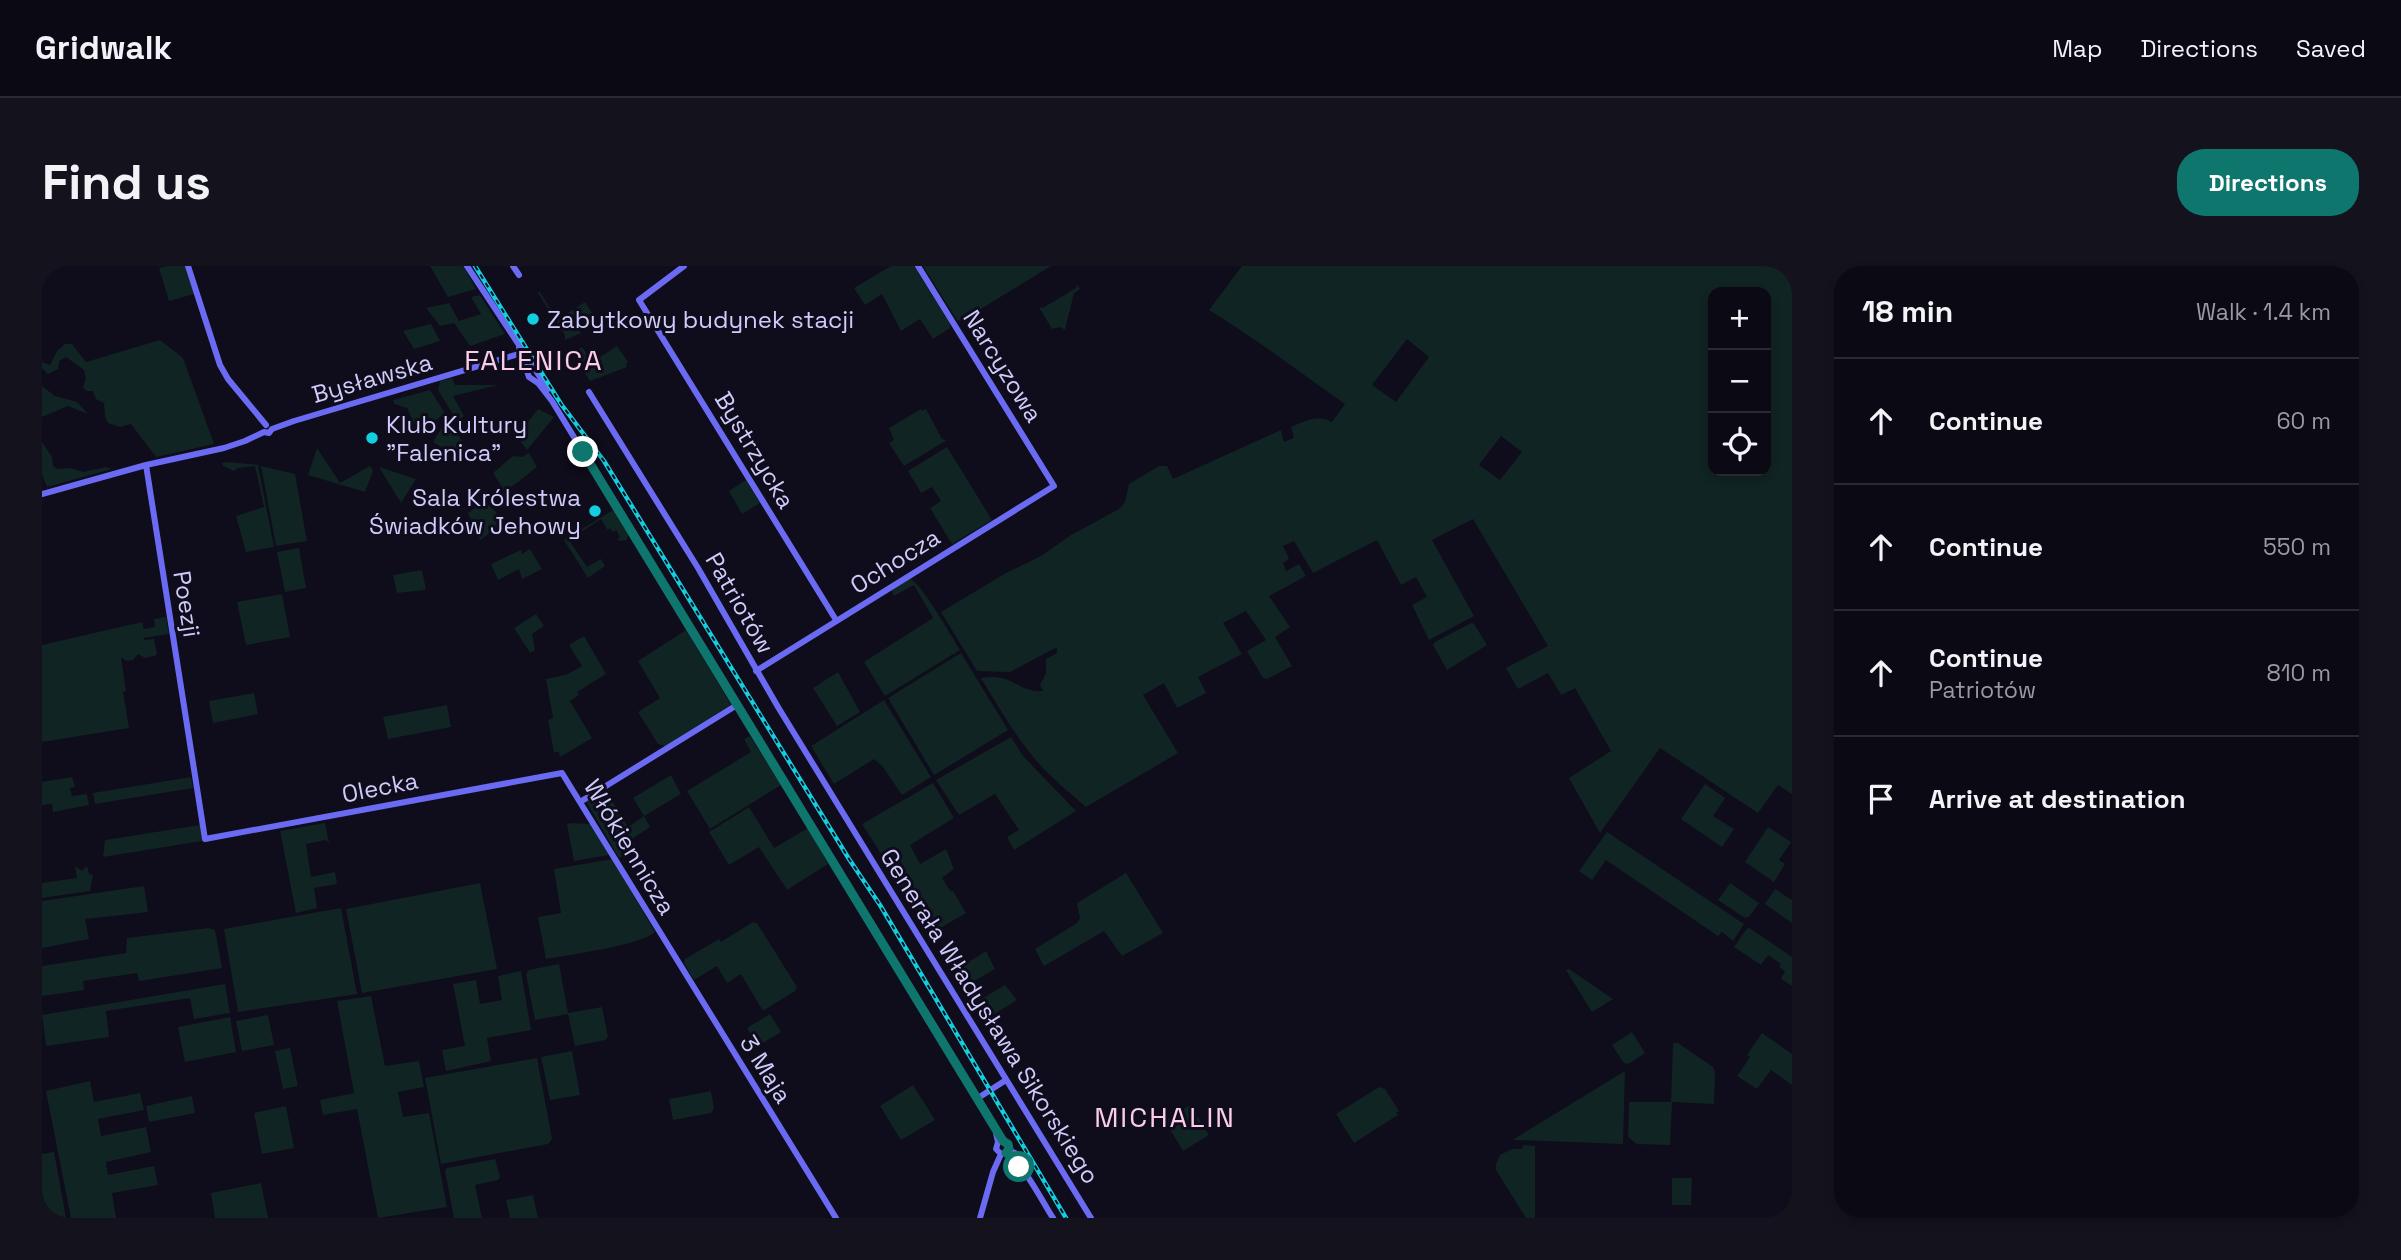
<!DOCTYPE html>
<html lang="en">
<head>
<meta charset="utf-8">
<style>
  :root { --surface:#0b0914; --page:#14121d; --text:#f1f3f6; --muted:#9a9aa0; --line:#2b2a34; --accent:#0f766e }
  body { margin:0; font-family:"Space Grotesk",sans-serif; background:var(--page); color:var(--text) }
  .controls { position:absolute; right:21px; top:21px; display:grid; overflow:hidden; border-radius:14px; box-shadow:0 4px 10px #0003 }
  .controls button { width:63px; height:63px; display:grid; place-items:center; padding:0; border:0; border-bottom:2px solid var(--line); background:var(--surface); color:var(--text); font:35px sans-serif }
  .stop { position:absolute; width:21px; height:21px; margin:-16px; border:5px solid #0f766e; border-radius:50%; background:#fff }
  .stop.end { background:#0f766e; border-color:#fff; box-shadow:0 2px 7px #0008 }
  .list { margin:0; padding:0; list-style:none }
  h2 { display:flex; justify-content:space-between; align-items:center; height:91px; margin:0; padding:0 28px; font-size:30px }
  h2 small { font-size:23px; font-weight:400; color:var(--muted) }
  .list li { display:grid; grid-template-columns:46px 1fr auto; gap:21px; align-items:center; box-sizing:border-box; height:126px; padding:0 28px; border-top:2px solid var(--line) }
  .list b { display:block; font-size:26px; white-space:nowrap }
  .list p { margin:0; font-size:23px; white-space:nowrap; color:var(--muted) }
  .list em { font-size:23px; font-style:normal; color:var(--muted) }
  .icon { flex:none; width:38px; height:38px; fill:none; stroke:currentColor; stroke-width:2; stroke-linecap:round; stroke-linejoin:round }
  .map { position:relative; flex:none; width:1750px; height:952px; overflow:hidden; border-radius:28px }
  header { display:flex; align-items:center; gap:42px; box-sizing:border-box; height:98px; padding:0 35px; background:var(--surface); border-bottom:2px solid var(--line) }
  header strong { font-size:33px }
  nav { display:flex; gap:38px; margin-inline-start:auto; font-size:24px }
  .intro { display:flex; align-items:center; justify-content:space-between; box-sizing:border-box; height:168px; padding:0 42px }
  h1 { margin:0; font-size:49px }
  .button { padding:18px 32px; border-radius:28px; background:var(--accent); color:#fff; font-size:24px; font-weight:700 }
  main { display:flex; gap:42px; padding:0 42px }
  aside { flex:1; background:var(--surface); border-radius:28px; box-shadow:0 4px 10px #0003 }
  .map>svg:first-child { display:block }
  .green { fill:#102423; fill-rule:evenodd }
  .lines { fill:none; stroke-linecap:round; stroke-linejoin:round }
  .secondary { stroke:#6a6af2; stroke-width:6 }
  .rail-casing { stroke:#13cede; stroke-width:4.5 }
  .rail { stroke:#0f0c1b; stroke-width:2; stroke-dasharray:5; stroke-linecap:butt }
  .route { stroke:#0f766e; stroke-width:9 }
  .poi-dot { fill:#13cede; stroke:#0f0c1b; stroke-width:2.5 }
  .labels { text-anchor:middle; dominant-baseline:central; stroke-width:6; stroke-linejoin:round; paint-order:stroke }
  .poi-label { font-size:24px; fill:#cfcbfb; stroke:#0f0c1b; text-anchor:start }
  .street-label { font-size:24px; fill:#cfcbfb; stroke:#0f0c1b }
  .quarter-label { font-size:28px; letter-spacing:2px; fill:#fbcdeb; stroke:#0f0c1b }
</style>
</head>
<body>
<header>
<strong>Gridwalk</strong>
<nav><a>Map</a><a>Directions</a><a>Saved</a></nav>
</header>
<div class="intro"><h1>Find us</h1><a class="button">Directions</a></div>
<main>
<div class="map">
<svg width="1750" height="952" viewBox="0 0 1750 952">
  <rect width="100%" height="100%" fill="#0f0c1b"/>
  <path class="green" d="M125,0h18l9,28 -25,7 -10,-33z
    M388,0h33l13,23 -28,8z
    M849,0h23l36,58v4l-17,11 -13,-20 -19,12 -19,-37 -17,11 -11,-17z
    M881,0h128l-90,55 -4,-1z
    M1200,0h550v528l-14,-9 -20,28 -98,-65 -60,85 -31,-55 42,-27 -36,-63 -14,7 -13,-22 -30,16 -12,-21 42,-22 -75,-127 -41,21 42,76 -45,24 -17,-35 15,-8 -11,-20 -15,8 -24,-45 -64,33 -19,-32 -11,5 6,13 -6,4 3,8 13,-7 7,12 -37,20 21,31 -15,10 17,29 -25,13 -4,-1 -16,-27 19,-11 -20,-29 -23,12 19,31 -44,23 8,16 -29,15 -13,-25 -21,12 35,58 -92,54c-17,-15 -36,-30 -51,-48 -21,-25 -37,-53 -54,-81 33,-6 36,15 62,13l-3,-6 6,-12v-14l11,-6v-6l-47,25 -33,-1 -36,-59 65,-39 35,-17 30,-21 48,-26 6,-7 4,-18 30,-18h8l6,13 108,-49 3,12 10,-4 -3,-11c14,-6 27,-13 41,-5l13,-18c-45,-32 -89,-65 -136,-94zM1724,26v179h-53v-179zM1365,73l22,18 -33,45 -24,-17zM1459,170l21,16 -22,28 -21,-15z
    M1035,18l3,5 -6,4 -9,37 -5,-3 -8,2 -13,-22 4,1 33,-20z
    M498,26l17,28 28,-18 7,11 -17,11 6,9 -16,7v-5l-27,-42z
    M438,29l25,39 -35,12 -16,-23 -14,3 -14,-18 23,-5 10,18 22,-7 -10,-17z
    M389,58l9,17 -26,8 -11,-18z
    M118,74l23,18 31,86 -58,13 -25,-33 -11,3 -12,-4 -3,-6 -1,-14 -8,-4 -3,-8h-7l-3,-4 3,-8 -2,-9 -18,-13 -7,4 -1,8 -10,5 -6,-6v-6l8,3 7,-14 8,-7h7l14,18z
    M575,80l11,16 -2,2 1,3 -37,14 -11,-17 1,-4 -7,-7 3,1v-3l6,-4 5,7 -4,3 5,-2 4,5 -6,2 2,3z
    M410,112l3,7h43l-45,11 11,20 -7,5 -19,-31 2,-9z
    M0,120l13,10 22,6 11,12 -20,-8 -26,11z
    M388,124l15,23 -26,20 -12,-25 -12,-4 -2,-4z
    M496,143l16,8 -27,33 -10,-14z
    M879,143l1,2 4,-2 16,30 5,1 -43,26 -15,-23 5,-3 -5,-12z
    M406,152l19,32 -6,7 -8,-2 -20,-13z
    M0,176l10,15 1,9 4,3 14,-1 12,4 23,-5 6,2 -65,18 -5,-13z
    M905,181l45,73 -40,24 -22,-36 11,-7 -9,-14 -11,6 -13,-22z
    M275,182l23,35 30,-17 3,5 -8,21 -57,-17z
    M487,187l8,14 -32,25 -12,-19 20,-17 9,1z
    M187,196l29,3 16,82 -28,5 -10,-36 28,-9 -9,-41 -18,2 -3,3 -11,-5 -1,-3z
    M219,200l34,8 12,67 -31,5z
    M337,201l37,12 -15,24z
    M704,214l14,23 -18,11 -13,-23z
    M442,235l12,11 3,14 -19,14 -12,-27z
    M571,244l15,25 -1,5 -8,1 -1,-2 2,-2 -4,-7 -3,2 -3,-4 -5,4 2,-3 -6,-10 -32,21 18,27 14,-8 4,7 -17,12 -24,-38z
    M257,282l7,40 -21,4 -8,-40z
    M488,283l12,20 -20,10 -3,-10 -21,11 -7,-16 30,-14 1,4z
    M380,304l4,20 -29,3 -4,-18z
    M868,312c13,8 40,56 50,72l-75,46 -21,-34 69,-44 -19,-33 -20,11 -3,-7z
    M240,328l8,43 -44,8 -9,-43z
    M494,348l8,12 -12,8 3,16 -5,3 -16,-25z
    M124,351l3,17 -26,4 2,2 9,-1 3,16 -12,3 -7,-4 -5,6 -7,1 -5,-4 5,34 -3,1 6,36 -87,14v-97l100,-23 2,7 11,-2 -1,-8z
    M1429,357l3,1 13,21 -40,25 -14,-25 2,-3z
    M644,364l45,75 -66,41 -7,-2 -20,-32 22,-14 -22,-37z
    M542,370l22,38 -29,18 2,3 -9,6 22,37 -32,19 -1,-5h-5l-6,-32 5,-2 -7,-39 20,-4 16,-9 -13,-21z
    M919,387l47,77 -74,45 -46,-77z
    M796,406l22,40 -23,14 -24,-38z
    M212,427l4,21 -45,9 -4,-22z
    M842,434l47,77 -29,18 -19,-28 -9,-8 -40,25 -23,-38z
    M405,439l4,22 -63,12 -5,-22z
    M708,470l31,49 -71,44 -23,-38 64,-39 -7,-13z
    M969,471l12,19 53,55 -62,39 -7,-13 12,-7 -24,-36 -36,21 -23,-35z
    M629,509l10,19 -37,22 6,11 -18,12 5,8 -18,11 -33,-57 19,-12 23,38 16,-11 -11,-18z
    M30,511l3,10 -5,1 2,8 15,-2 2,11 -36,7 -1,-8 -10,1v-23z
    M149,511l2,11 -98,16 -2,-11z
    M891,517l21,35 -44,27 10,19 26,-15 8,20 -12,9 9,14 2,-1 13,22 -36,21 -36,-58 10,-7 -4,-9 -4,-1 -9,4 -25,-39z
    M1663,518l20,14 -12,18 21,13 -12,18 -41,-28z
    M707,541l25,41 34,-20 20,36 -41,26 -28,-43 -30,18 -20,-33z
    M283,557l4,20 -3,-3 -20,4 5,33 24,-5 2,12 -23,4 3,20 -21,5 -16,-82z
    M530,557l19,1 18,31 -35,6 -7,-37z
    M158,559l2,16 -99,16 2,-17z
    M1726,561l23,15 -12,18 6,4 -11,18 -29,-20z
    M1565,566l137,92 -11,17 -11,-9 -4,4 -112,-76 -14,20 -13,-9z
    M570,593l43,73c-13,13 -87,23 -109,27l-8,-42 23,-4 -7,-44z
    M33,600l7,5 5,-5 2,8 4,1 -3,16 -48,7v-15l35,-5z
    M1084,607l37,60 -41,23 -18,-25 -60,35 -9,-17 42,-26 3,-5 -3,-15z
    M438,617l17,86 -135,24 -16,-84z
    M1688,617l29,20 -10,14 -4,1 -27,-18z
    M102,620l4,26 -63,7 4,20 -47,9v-47z
    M1733,623l17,11v23l-27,-19z
    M299,642l16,86 -119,18 -14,-83z
    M711,656l4,1 40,64 -2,4 -32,20 -22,-37 -14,9 -10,-17 -23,14 -10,-17 1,-4 34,-20 2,3z
    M1706,661l44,30v29l-11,-7 4,-8 -6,-4 2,-3 -13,-9 -7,10 -27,-18z
    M167,662l6,2 7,38 -83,13 -2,-8 -54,8 1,9 -42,6v-30l84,-13 1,-15z
    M944,685l9,18 -33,19 -9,-16z
    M517,698l9,49 34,-6 6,30 -3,3 -30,6 -7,-32 -33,6 -9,-46 3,-4z
    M1527,703l44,30 -21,13 -26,-42z
    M479,705l10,59 -44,8 4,23 -45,10 -4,-21 23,-4 -12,-62 23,-4 4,24 22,-4 -4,-24z
    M183,718l5,29 -36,6 -4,-21 -84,13 3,26 -63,9 -4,-31z
    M963,719l12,15 -34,21 -10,-17z
    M329,730l14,70 34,-5 5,26 -26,5 5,25 26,-4 18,94 -69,11 -21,-109 -34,6 -3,-15 34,-7 -17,-92z
    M728,748l11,18 -23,14 -11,-18z
    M226,749l6,30 -32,6 -6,-30z
    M188,751l6,35 -51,10 -7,-35z
    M1590,766l13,21 -17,11 -4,-1 -12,-18z
    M1720,767l30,21v31l-21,-15 -14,19 -20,-13 13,-19 -3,-2z
    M1631,777h5l35,24 2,5 -1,32 -42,-2 -2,43 -33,-1 -9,-7 1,-35h42z
    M248,782l8,38 -15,3 -8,-38z
    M530,785l8,44 -30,5 -9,-43z
    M495,792l15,81 -4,5 -107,20 -16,-86z
    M1583,805l-2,73 -109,-4v-1z
    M48,815l4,21 46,-9 4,17 -46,9 3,17 45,-9 5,25 -45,10 2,13 46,-9 4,19 -46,8 4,25h-45l-25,-127z
    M871,819l22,35 -34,20 -21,-34z
    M1337,821l6,2 14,22 -3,2 2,2 -44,28 -18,-29z
    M669,825l3,18 -3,4 -38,7 -4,-21z
    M150,830l3,17 -46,9 -3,-16z
    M1148,839l19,30 -26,16 -18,-30z
    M244,840l8,42 -32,6 -8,-41z
    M1481,879l12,1v72h-9l-30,-48v-6l4,-9 12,-6h10z
    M12,886l12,66h-24v-64z
    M453,893l5,18 -2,3 -23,5 7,33h-28l-9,-47 2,-3z
    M1630,912h20l-1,27h-19z
    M219,917l7,35h-53l-4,-25z
    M491,929l5,23h-28l-4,-18z"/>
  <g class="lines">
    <path class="secondary" d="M146,0l32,99 8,14 38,46
      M425,0l81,123
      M471,0l6,9
      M642,0l-45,34 197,320
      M477,81l10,30 9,6 14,18 451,740 5,3v6
      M547,126l109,176 80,139 313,511
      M104,199l59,374 357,-66 274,445
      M0,228l104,-29 78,-17 21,-7 19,-9 5,1 3,-4 22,-8 228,-68
      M714,405l298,-185 -136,-220
      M538,536l157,-97
      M936,832l28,-18
      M954,867l2,9 -2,7 5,5
      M966,884l7,3 8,14
      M963,887c18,9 37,48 48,65
      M938,952l13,-46 8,-18"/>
    <g class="rail-casing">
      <path id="rail" d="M433,0l86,138 43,57 245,398 31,46 186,313"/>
    </g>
    <use href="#rail" class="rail"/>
  </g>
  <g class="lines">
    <path class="route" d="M541,186l420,689 5,3 1,5 -3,4 5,3 8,11"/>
  </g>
  <g class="poi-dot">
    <circle cx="491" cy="53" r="7"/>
    <circle cx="330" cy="172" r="7"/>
    <circle cx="553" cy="245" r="7"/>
  </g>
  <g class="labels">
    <g class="poi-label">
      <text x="505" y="53">Zabytkowy budynek stacji</text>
      <text x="344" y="158">Klub Kultury<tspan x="344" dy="28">"Falenica"</tspan></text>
      <text x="539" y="231" text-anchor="end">Sala Królestwa<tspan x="539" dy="28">Świadków Jehowy</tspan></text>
    </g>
    <g class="street-label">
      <text transform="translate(961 100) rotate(58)">Narcyzowa</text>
      <text transform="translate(330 112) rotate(-16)">Bysławska</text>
      <text transform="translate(713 184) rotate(59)">Bystrzycka</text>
      <text transform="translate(853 295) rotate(-32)">Ochocza</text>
      <text transform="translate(698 337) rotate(60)">Patriotów</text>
      <text transform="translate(145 338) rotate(81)">Poezji</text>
      <text transform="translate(338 521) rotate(-11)">Olecka</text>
      <text transform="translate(588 581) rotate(59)">Włókiennicza</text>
      <text transform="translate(948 750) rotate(58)">Generała Władysława Sikorskiego</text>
      <text transform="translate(724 803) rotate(58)">3 Maja</text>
    </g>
    <g class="quarter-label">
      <text x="492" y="94">FALENICA</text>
      <text x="1123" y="851">MICHALIN</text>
    </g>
  </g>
</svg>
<div class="controls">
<button>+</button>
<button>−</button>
<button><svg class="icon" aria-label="locate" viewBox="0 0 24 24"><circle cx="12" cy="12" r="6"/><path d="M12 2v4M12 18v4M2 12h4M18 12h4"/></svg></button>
</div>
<div class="stop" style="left:977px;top:901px"></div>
<div class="stop end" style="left:541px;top:186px"></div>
</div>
<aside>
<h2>18 min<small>Walk · 1.4 km</small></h2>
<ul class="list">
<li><svg class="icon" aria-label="ahead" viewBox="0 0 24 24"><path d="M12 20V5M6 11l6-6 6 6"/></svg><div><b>Continue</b></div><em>60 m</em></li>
<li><svg class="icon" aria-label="ahead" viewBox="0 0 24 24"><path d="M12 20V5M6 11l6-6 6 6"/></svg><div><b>Continue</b></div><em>550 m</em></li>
<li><svg class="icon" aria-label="ahead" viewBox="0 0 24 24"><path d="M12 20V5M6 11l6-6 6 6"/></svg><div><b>Continue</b><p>Patriotów</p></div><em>810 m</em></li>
<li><svg class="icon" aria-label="arrive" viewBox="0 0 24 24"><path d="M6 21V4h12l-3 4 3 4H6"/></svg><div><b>Arrive at destination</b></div></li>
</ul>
</aside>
</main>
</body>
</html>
